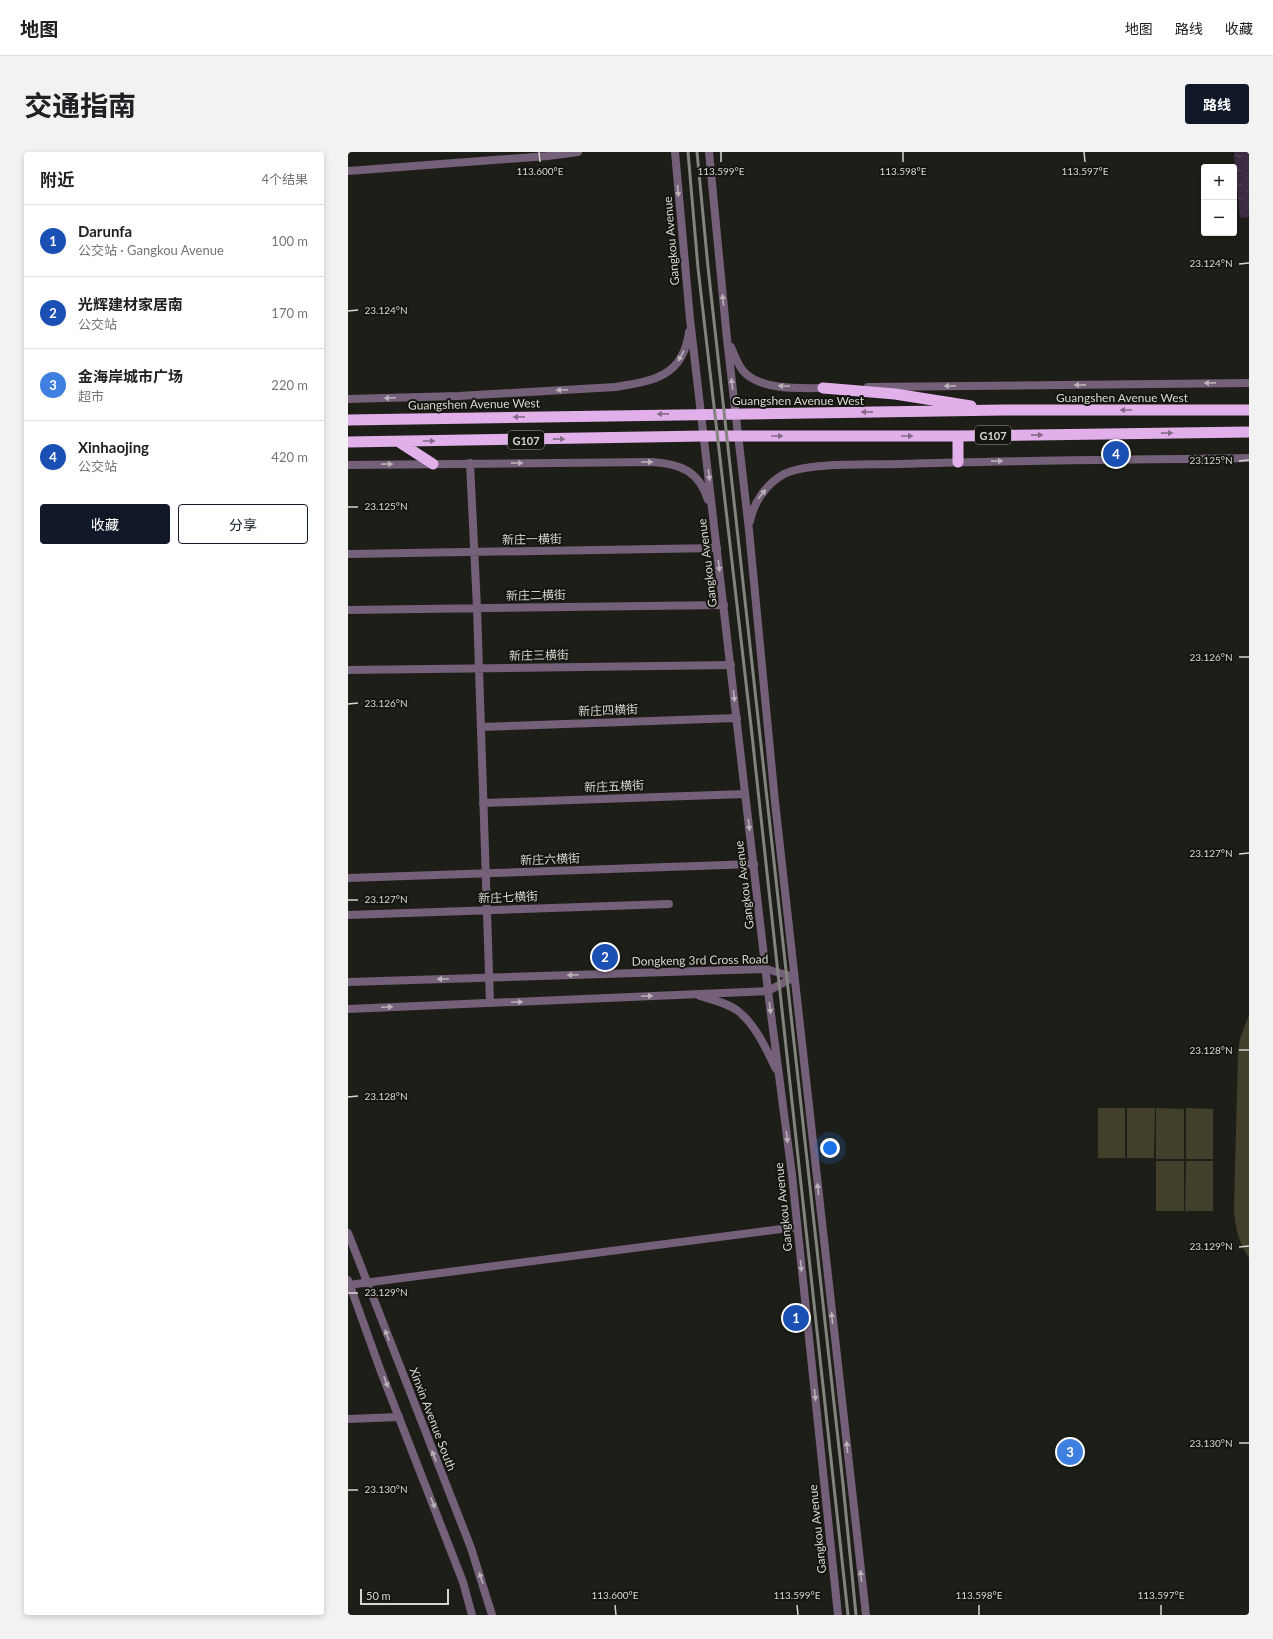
<!DOCTYPE html>
<html lang="zh">
<head>
<meta charset="utf-8">
<style>
  :root { --surface:#fff; --page:#f2f2f2; --text:#202124; --muted:#757577; --line:#e0e0e0; --accent:#111827 }
  body { margin:0; font-family:Lato,"Noto Sans SC",sans-serif; background:var(--page); color:var(--text) }
  .controls { position:absolute; right:12px; top:12px; display:grid; overflow:hidden; border-radius:4px; box-shadow:0 2px 6px #0003 }
  .controls button { width:36px; height:36px; display:grid; place-items:center; padding:0; border:0; border-bottom:1px solid var(--line); background:var(--surface); color:var(--text); font:20px sans-serif }
  .scale { position:absolute; left:12px; bottom:10px; width:89px; box-sizing:border-box; padding-left:4px; border:2px solid #d6d5d1; border-top:0; font-size:11px; line-height:14px; white-space:nowrap; color:#d6d5d1; -webkit-text-stroke:3px #15150f; paint-order:stroke }
  .you { position:absolute; left:482px; top:996px; width:14px; height:14px; margin:-10px; border:3px solid #fff; border-radius:50%; background:#1a73e8; box-shadow:0 0 0 6px #1a73e833 }
  .badge { display:grid; place-items:center; width:26px; height:26px; border-radius:50%; background:var(--accent); color:#fff; font-size:13px; font-weight:700 }
  .pin { position:absolute; translate:-50% -50%; border:2px solid #fff; box-shadow:0 1px 4px #0006 }
  .list { margin:0; padding:0; list-style:none }
  h2 { display:flex; justify-content:space-between; align-items:center; height:52px; margin:0; padding:0 16px; font-size:17px }
  h2 small { font-size:13px; font-weight:400; color:var(--muted) }
  .list li { display:grid; grid-template-columns:26px 1fr auto; gap:12px; align-items:center; box-sizing:border-box; height:72px; padding:0 16px; border-top:1px solid var(--line) }
  .list b { display:block; font-size:15px; white-space:nowrap }
  .list p { margin:0; font-size:13px; white-space:nowrap; color:var(--muted) }
  .list em { font-size:13px; font-style:normal; color:var(--muted) }
  .actions { display:flex; gap:8px; padding:12px 16px }
  .actions a { flex:1; padding:9px 0; border:1px solid var(--accent); border-radius:4px; text-align:center; font-size:14px; color:var(--accent) }
  .actions .main { background:var(--accent); color:#fff }
  .map { position:relative; flex:none; width:901px; height:1463px; overflow:hidden; border-radius:4px }
  header { display:flex; align-items:center; gap:24px; box-sizing:border-box; height:56px; padding:0 20px; background:var(--surface); border-bottom:1px solid var(--line) }
  header strong { font-size:19px }
  nav { display:flex; gap:22px; margin-inline-start:auto; font-size:14px }
  .intro { display:flex; align-items:center; justify-content:space-between; box-sizing:border-box; height:96px; padding:0 24px }
  h1 { margin:0; font-size:28px }
  .button { padding:10px 18px; border-radius:4px; background:var(--accent); color:#fff; font-size:14px; font-weight:700 }
  main { display:flex; gap:24px; padding:0 24px }
  aside { flex:1; background:var(--surface); border-radius:4px; box-shadow:0 2px 6px #0003 }
  .map>svg:first-child { display:block }
  .green { fill:#42402a }
  .water { fill:url(#water-ripples) }
  .lines { fill:none; stroke-linecap:round; stroke-linejoin:round }
  .minor { stroke:#75607a; stroke-width:8 }
  .tertiary { stroke:#75607a; stroke-width:8 }
  .trunk { stroke:#e1b0eb; stroke-width:11 }
  .rail { stroke:#84847f; stroke-width:3 }
  .oneway { fill:#b9b2b7 }
  .oneway2 { fill:#856a88 }
  .ticks { fill:none; stroke:#d6d5d1; stroke-width:1.5 }
  .labels { text-anchor:middle; dominant-baseline:central; stroke-width:4; stroke-linejoin:round; paint-order:stroke }
  .shield { fill:#15150f; stroke:#9c9b97; stroke-width:1 }
  .shield-label { font-size:11px; font-weight:bold; fill:#d6d5d1 }
  .street-label { font-size:12px; fill:#d6d5d1; stroke:#15150f }
  .ticks-label { font-size:10px; text-anchor:middle; fill:#d6d5d1; stroke:#15150f; stroke-width:4; stroke-linejoin:round; paint-order:stroke }
</style>
</head>
<body>
<header>
<strong>地图</strong>
<nav><a>地图</a><a>路线</a><a>收藏</a></nav>
</header>
<div class="intro"><h1>交通指南</h1><a class="button">路线</a></div>
<main>
<aside>
<h2>附近<small>4个结果</small></h2>
<ul class="list">
<li><span class="badge" style="background:#1a4fb4">1</span><div><b>Darunfa</b><p>公交站 · Gangkou Avenue</p></div><em>100 m</em></li>
<li><span class="badge" style="background:#1a4fb4">2</span><div><b>光辉建材家居南</b><p>公交站</p></div><em>170 m</em></li>
<li><span class="badge" style="background:#3f7fe0">3</span><div><b>金海岸城市广场</b><p>超市</p></div><em>220 m</em></li>
<li><span class="badge" style="background:#1a4fb4">4</span><div><b>Xinhaojing</b><p>公交站</p></div><em>420 m</em></li>
</ul>
<div class="actions"><a class="main">收藏</a><a>分享</a></div>
</aside>
<div class="map">
<svg width="901" height="1463" viewBox="0 0 901 1463">
  <defs>
    <pattern id="water-ripples" width="26" height="14" patternUnits="userSpaceOnUse"><rect width="26" height="14" fill="#3e2c42"/><path d="M2 4q2-2 4 0t4 0M15 11q2-2 4 0t4 0" fill="none" stroke="#594a5c"/></pattern>
  </defs>
  <rect width="100%" height="100%" fill="#1e1e18"/>
  <path class="green" d="M901,863v243c-10,-15 -14,-30 -15,-48l4,-158 2,-13z
    M750,956h27v50h-27z
    M779,956h28l-1,50h-27z
    M808,956l28,1v50h-28z
    M838,956l27,1v50h-27z
    M808,1009h28v50h-28z
    M838,1009h27v50h-28z"/>
  <path class="water" d="M886,0h15v65l-9,1z"/>
  <g class="lines">
    <path class="minor" d="M0,19l200,-15 30,-4
      M122,311l7,145 13,395
      M0,402l369,-6
      M0,458l376,-5
      M0,518l383,-5
      M133,575l256,-9
      M135,651l262,-9
      M0,726l406,-14
      M0,763l321,-11
      M0,1133l449,-58
      M0,1267l51,-2"/>
    <path class="tertiary" d="M327,0l15,167 78,672 24,184 46,440
      M361,0l18,187 22,191 26,272 91,813
      M383,195c4,9 7,20 15,27 20,17 57,14 82,14
      M520,235l381,-4
      M0,247l110,-3 157,-9c38,-6 68,-10 74,-55
      M0,313l304,-3c29,2 47,9 56,38
      M402,369c4,-19 16,-37 34,-47 24,-12 86,-9 114,-10 117,-4 234,-4 351,-6
      M0,830l418,-13 28,8
      M352,844c13,4 28,7 38,15 18,14 28,38 38,58
      M0,857l420,-18 26,-14
      M0,1081l123,315 21,67
      M0,1128l32,89 83,213 9,33"/>
    <path class="trunk" d="M475,236l72,6 76,12
      M0,268l656,-10h245
      M610,284v26
      M0,290l356,-6h254l291,-4
      M51,290l34,22"/>
    <path class="rail" d="M340,0l10,116 53,458 97,889
      M349,0l11,115 135,1217 13,131"/>
  </g>
  <defs><path id="oneway-solid" d="M-6-.8H1V-3.2L6.5 0L1 3.2V.8H-6Z"/></defs>
  <g class="oneway">
    <use href="#oneway-solid" transform="translate(330 39) rotate(85)"/>
    <use href="#oneway-solid" transform="translate(375 148) rotate(-96)"/>
    <use href="#oneway-solid" transform="translate(333 204) rotate(119)"/>
    <use href="#oneway-solid" transform="translate(862 231) rotate(179)"/>
    <use href="#oneway-solid" transform="translate(384 232) rotate(-96)"/>
    <use href="#oneway-solid" transform="translate(732 233) rotate(179)"/>
    <use href="#oneway-solid" transform="translate(436 234) rotate(-177)"/>
    <use href="#oneway-solid" transform="translate(602 234) rotate(179)"/>
    <use href="#oneway-solid" transform="translate(214 238) rotate(177)"/>
    <use href="#oneway-solid" transform="translate(42 246) rotate(178)"/>
    <use href="#oneway-solid" transform="translate(649 309) rotate(-1)"/>
    <use href="#oneway-solid" transform="translate(299 310)"/>
    <use href="#oneway-solid" transform="translate(169 311) rotate(-1)"/>
    <use href="#oneway-solid" transform="translate(39 312) rotate(-1)"/>
    <use href="#oneway-solid" transform="translate(361 323) rotate(83)"/>
    <use href="#oneway-solid" transform="translate(414 342) rotate(-52)"/>
    <use href="#oneway-solid" transform="translate(371 414) rotate(83)"/>
    <use href="#oneway-solid" transform="translate(386 544) rotate(84)"/>
    <use href="#oneway-solid" transform="translate(401 673) rotate(83)"/>
    <use href="#oneway-solid" transform="translate(225 823) rotate(178)"/>
    <use href="#oneway-solid" transform="translate(95 827) rotate(178)"/>
    <use href="#oneway-solid" transform="translate(299 844) rotate(-2)"/>
    <use href="#oneway-solid" transform="translate(169 850) rotate(-2)"/>
    <use href="#oneway-solid" transform="translate(39 855) rotate(-2)"/>
    <use href="#oneway-solid" transform="translate(422 856) rotate(83)"/>
    <use href="#oneway-solid" transform="translate(439 985) rotate(83)"/>
    <use href="#oneway-solid" transform="translate(470 1037) rotate(-96)"/>
    <use href="#oneway-solid" transform="translate(453 1114) rotate(84)"/>
    <use href="#oneway-solid" transform="translate(484 1166) rotate(-96)"/>
    <use href="#oneway-solid" transform="translate(39 1183) rotate(-111)"/>
    <use href="#oneway-solid" transform="translate(38 1230) rotate(69)"/>
    <use href="#oneway-solid" transform="translate(467 1243) rotate(84)"/>
    <use href="#oneway-solid" transform="translate(499 1295) rotate(-96)"/>
    <use href="#oneway-solid" transform="translate(86 1304) rotate(-112)"/>
    <use href="#oneway-solid" transform="translate(85 1351) rotate(69)"/>
    <use href="#oneway-solid" transform="translate(513 1424) rotate(-96)"/>
    <use href="#oneway-solid" transform="translate(133 1426) rotate(-109)"/>
  </g>
  <g class="oneway2">
    <use href="#oneway-solid" transform="translate(778 258) rotate(180)"/>
    <use href="#oneway-solid" transform="translate(519 260) rotate(179)"/>
    <use href="#oneway-solid" transform="translate(315 262) rotate(179)"/>
    <use href="#oneway-solid" transform="translate(171 265) rotate(179)"/>
    <use href="#oneway-solid" transform="translate(819 281) rotate(-1)"/>
    <use href="#oneway-solid" transform="translate(689 283) rotate(-1)"/>
    <use href="#oneway-solid" transform="translate(429 284)"/>
    <use href="#oneway-solid" transform="translate(559 284)"/>
    <use href="#oneway-solid" transform="translate(211 287) rotate(-1)"/>
    <use href="#oneway-solid" transform="translate(81 289)"/>
  </g>
  <path class="ticks" d="M191,0l1,10M373,0v10M555,0v10M736,0l1,10M891,112l10,-1M0,159l10,-1M891,309l10,-1M0,355h10M891,505h10M0,552l10,-1M891,702l10,-1M0,748h10M891,898h10M0,945l10,-1M891,1095l10,-1M0,1141h10M891,1291h10M0,1338h10M267,1453l1,10M449,1453l1,10M631,1453v10M813,1453v10"/>
  <g class="labels">
    <g class="shield">
      <rect x="627" y="274" width="36" height="18" rx="3"/>
      <rect x="160" y="279" width="36" height="18" rx="3"/>
    </g>
    <g class="shield-label">
      <text x="645" y="283">G107</text>
      <text x="178" y="288">G107</text>
    </g>
    <g class="street-label">
      <text transform="translate(323 89) rotate(-95)">Gangkou Avenue</text>
      <text x="774" y="245">Guangshen Avenue West</text>
      <text x="450" y="248">Guangshen Avenue West</text>
      <text transform="translate(126 252) rotate(-1)">Guangshen Avenue West</text>
      <text transform="translate(184 387) rotate(-1)">新庄一横街</text>
      <text transform="translate(359 411) rotate(-97)">Gangkou Avenue</text>
      <text transform="translate(188 443) rotate(-1)">新庄二横街</text>
      <text transform="translate(191 503) rotate(-1)">新庄三横街</text>
      <text transform="translate(260 558) rotate(-2)">新庄四横街</text>
      <text transform="translate(266 634) rotate(-2)">新庄五横街</text>
      <text transform="translate(202 707) rotate(-2)">新庄六横街</text>
      <text transform="translate(396 733) rotate(-97)">Gangkou Avenue</text>
      <text transform="translate(160 745) rotate(-2)">新庄七横街</text>
      <text transform="translate(352 808) rotate(-1)">Dongkeng 3rd Cross Road</text>
      <text transform="translate(435 1055) rotate(-96)">Gangkou Avenue</text>
      <text transform="translate(85 1267) rotate(69)">Xinxin Avenue South</text>
      <text transform="translate(469 1377) rotate(-96)">Gangkou Avenue</text>
    </g>
  </g>
  <g class="ticks-label">
    <text x="192" y="23">113.600°E</text>
    <text x="373" y="23">113.599°E</text>
    <text x="555" y="23">113.598°E</text>
    <text x="737" y="23">113.597°E</text>
    <text x="863" y="115">23.124°N</text>
    <text x="38" y="162">23.124°N</text>
    <text x="863" y="312">23.125°N</text>
    <text x="38" y="358">23.125°N</text>
    <text x="863" y="509">23.126°N</text>
    <text x="38" y="555">23.126°N</text>
    <text x="863" y="705">23.127°N</text>
    <text x="38" y="751">23.127°N</text>
    <text x="863" y="902">23.128°N</text>
    <text x="38" y="948">23.128°N</text>
    <text x="863" y="1098">23.129°N</text>
    <text x="38" y="1144">23.129°N</text>
    <text x="863" y="1295">23.130°N</text>
    <text x="38" y="1341">23.130°N</text>
    <text x="267" y="1447">113.600°E</text>
    <text x="449" y="1447">113.599°E</text>
    <text x="631" y="1447">113.598°E</text>
    <text x="813" y="1447">113.597°E</text>
  </g>
</svg>
<div class="controls">
<button>+</button>
<button>−</button>
</div>
<div class="scale">50 m</div>
<div class="you"></div>
<div class="pin badge" style="left:448px;top:1166px;background:#1a4fb4">1</div>
<div class="pin badge" style="left:257px;top:805px;background:#1a4fb4">2</div>
<div class="pin badge" style="left:722px;top:1300px;background:#3f7fe0">3</div>
<div class="pin badge" style="left:768px;top:302px;background:#1a4fb4">4</div>
</div>
</main>
</body>
</html>
